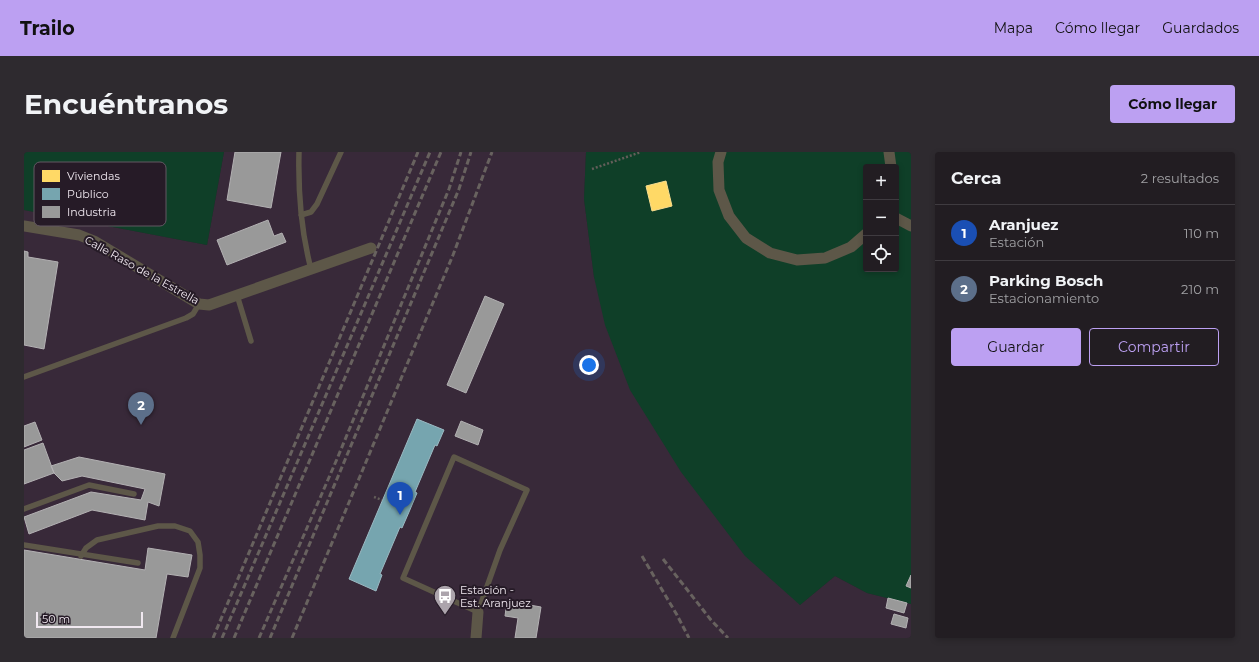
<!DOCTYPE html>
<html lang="es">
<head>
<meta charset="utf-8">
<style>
  :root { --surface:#221d22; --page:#2e2a2f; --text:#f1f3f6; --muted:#a2a2a5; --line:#3f3b40; --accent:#bca0f2 }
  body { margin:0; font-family:Montserrat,sans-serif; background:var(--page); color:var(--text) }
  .controls { position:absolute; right:12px; top:12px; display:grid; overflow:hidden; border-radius:4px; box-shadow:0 2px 6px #0003 }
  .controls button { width:36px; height:36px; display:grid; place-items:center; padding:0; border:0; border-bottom:1px solid var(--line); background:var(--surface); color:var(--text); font:20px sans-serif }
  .scale { position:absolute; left:12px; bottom:10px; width:107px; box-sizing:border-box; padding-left:4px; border:2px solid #f0e8f0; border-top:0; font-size:11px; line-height:14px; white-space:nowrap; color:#f0e8f0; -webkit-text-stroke:3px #261b27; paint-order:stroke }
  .you { position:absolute; left:565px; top:213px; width:14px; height:14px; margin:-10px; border:3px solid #fff; border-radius:50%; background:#1a73e8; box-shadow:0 0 0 6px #1a73e833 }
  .badge { display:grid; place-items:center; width:26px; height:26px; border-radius:50%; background:var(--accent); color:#fff; font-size:13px; font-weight:700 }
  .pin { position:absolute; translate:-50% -33px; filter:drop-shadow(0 1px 2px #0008) }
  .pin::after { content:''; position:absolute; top:21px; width:14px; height:12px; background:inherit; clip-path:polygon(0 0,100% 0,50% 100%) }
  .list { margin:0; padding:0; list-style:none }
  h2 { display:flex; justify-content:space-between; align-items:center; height:52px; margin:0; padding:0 16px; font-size:17px }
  h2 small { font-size:13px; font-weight:400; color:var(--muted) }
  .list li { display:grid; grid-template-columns:26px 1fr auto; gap:12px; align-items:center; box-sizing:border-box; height:56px; padding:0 16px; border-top:1px solid var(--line) }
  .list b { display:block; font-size:15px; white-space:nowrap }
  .list p { margin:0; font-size:13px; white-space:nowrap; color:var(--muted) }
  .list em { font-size:13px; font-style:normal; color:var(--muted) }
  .actions { display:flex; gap:8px; padding:12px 16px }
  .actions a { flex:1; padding:9px 0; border:1px solid var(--accent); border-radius:4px; text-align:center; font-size:14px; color:var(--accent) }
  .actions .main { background:var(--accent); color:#111 }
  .icon { flex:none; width:22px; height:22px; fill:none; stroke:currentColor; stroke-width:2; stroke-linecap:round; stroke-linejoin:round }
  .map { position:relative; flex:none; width:887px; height:486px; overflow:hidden; border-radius:4px }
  header { display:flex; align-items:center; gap:24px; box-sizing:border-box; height:56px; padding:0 20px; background:var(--accent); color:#111 }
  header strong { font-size:19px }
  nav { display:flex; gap:22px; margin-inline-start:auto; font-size:14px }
  .intro { display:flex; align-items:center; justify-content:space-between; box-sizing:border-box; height:96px; padding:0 24px }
  h1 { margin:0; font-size:28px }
  .button { padding:10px 18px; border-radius:4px; background:var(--accent); color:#111; font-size:14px; font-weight:700 }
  main { display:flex; gap:24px; padding:0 24px }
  aside { flex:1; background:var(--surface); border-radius:4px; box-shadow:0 2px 6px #0003 }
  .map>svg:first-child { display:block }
  .built { fill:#382939 }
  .green { fill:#0f3f28; fill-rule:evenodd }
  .homes { fill:#ffd966; stroke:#fade8f }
  .public { fill:#76a5af; stroke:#9bb9c2 }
  .industry { fill:#999; stroke:#b3b1b3 }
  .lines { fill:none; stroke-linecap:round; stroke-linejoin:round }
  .path { stroke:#645e5a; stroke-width:2.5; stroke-dasharray:2 2; stroke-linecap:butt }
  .lane { stroke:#5d5748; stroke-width:5.5 }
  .street { stroke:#5d5748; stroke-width:11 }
  .rail { stroke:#68625f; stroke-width:3; stroke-dasharray:6 3; stroke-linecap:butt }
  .labels { text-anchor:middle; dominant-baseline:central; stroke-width:4; stroke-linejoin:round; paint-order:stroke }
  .street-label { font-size:11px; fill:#f0e8f0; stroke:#261b27 }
  .poi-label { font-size:11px; fill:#f0e8f0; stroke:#261b27; text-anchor:start }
  .key { fill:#261b27; stroke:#635863; stroke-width:1 }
  .key-label { font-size:11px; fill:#f0e8f0 }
</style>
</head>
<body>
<header>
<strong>Trailo</strong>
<nav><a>Mapa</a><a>Cómo llegar</a><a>Guardados</a></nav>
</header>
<div class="intro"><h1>Encuéntranos</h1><a class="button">Cómo llegar</a></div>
<main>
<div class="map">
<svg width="887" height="486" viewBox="0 0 887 486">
  <rect width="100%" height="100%" fill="#2d272e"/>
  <path class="built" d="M200,0h362l-2,47 10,78 206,328 35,-29 32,17 44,11v34h-887v-428l183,35z"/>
  <path class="green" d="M0,0h200l-17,93 -183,-35z
    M562,0h325v452l-44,-11 -32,-17 -35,29 -55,-49 -64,-84 -51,-82 -25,-65 -11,-48 -10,-78zM842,15h30v102h-30z"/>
  <path class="homes" d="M642,29l6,25 -20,5 -6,-25z"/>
  <path class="public" d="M393,267l27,11 -7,16 -2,-1 -20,47 2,1 -8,19 -7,16 -2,-1 -20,47 2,1 -6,16 -27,-12z"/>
  <path class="industry" d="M211,0h46l-10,56 -44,-8z
    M244,68l6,16 8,-3 4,9 -59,23 -10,-25z
    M0,99l4,1v5l30,5 -14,87 -20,-4z
    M461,144l19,8 -38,89 -19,-8z
    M437,269l22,9 -5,15 -23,-9z
    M11,270l7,18 -18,7v-21z
    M19,291l11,30 -30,11v-34z
    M55,305l86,17 -6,32 -11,-4 -3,18 -53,-10 -63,24 -5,-17 67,-25 50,8 4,-11 -63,-13 -20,5 -8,-8 -3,-7z
    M124,396l44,7 -4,22 -21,-3 -11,64h-132v-88l121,20z
    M887,423v13l-5,-2z
    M864,446l19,5 -3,10 -18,-5z
    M483,449l34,6 -5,31h-21l3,-20 -13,-2z
    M870,462l14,4 -2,10 -15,-4z"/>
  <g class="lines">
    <path class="path" d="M568,17l49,-17
      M350,345l8,3"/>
    <path class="lane" d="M275,0c-1,40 2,79 12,117
      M277,63l10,-3 6,-8 24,-52
      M213,143l14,46
      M0,225l162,-59 7,-4 6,-10
      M430,305l73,33 -27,60 -22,62 -75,-34z
      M0,357l65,-24 45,9
      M0,393l114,18
      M57,404l5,-8 11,-8 61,-14h17l15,5 8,11 2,13v13l-27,70"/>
    <path class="street" d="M697,0l-3,10 1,28 10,26 17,22 24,15 27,7 28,-2 26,-11 15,-13
      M865,0l2,15
      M872,66l15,8
      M0,74l55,9 15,6 105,63 10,1 162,-57
      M452,486l2,-26"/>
    <path class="rail" d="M618,404l35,59 12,23
      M639,407l48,61 17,18
      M189,486l205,-486
      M198,486l208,-486
      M210,486l207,-486
      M235,486l78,-179 112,-270 12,-37
      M246,486l189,-449 12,-37
      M268,486l161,-383 39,-103"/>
  </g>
  <defs>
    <g id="bus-pin" transform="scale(1.15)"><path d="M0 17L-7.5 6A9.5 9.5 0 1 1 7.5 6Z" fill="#aca4ac" stroke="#261b27"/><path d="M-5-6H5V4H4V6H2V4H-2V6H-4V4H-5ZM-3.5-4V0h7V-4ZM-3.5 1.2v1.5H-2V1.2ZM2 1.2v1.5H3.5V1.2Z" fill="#fff"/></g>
  </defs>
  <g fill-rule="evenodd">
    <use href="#bus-pin" x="421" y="444"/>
  </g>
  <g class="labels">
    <g class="street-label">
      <text transform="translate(118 118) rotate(29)">Calle Raso de la Estrella</text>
    </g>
    <g class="poi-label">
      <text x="436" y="438">Estación -<tspan x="436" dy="13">Est. Aranjuez</tspan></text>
    </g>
  </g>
  <rect x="10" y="10" width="132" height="64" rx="6" class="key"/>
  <rect x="18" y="18" width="18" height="12" fill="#ffd966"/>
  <rect x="18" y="36" width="18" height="12" fill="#76a5af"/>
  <rect x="18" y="54" width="18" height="12" fill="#999"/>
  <g class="key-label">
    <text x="43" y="28">Viviendas</text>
    <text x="43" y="46">Público</text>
    <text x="43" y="64">Industria</text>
  </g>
</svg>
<div class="controls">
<button>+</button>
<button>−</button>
<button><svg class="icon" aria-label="locate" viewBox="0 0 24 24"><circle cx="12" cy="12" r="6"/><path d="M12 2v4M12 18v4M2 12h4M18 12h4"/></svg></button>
</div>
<div class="scale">50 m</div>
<div class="you"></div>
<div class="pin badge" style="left:376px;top:363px;background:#1a4fb4">1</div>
<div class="pin badge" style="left:117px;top:273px;background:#5c6f8a">2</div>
</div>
<aside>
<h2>Cerca<small>2 resultados</small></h2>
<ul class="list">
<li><span class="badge" style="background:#1a4fb4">1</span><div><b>Aranjuez</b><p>Estación</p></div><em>110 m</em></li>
<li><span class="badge" style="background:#5c6f8a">2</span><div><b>Parking Bosch</b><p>Estacionamiento</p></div><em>210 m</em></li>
</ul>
<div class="actions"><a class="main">Guardar</a><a>Compartir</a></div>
</aside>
</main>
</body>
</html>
